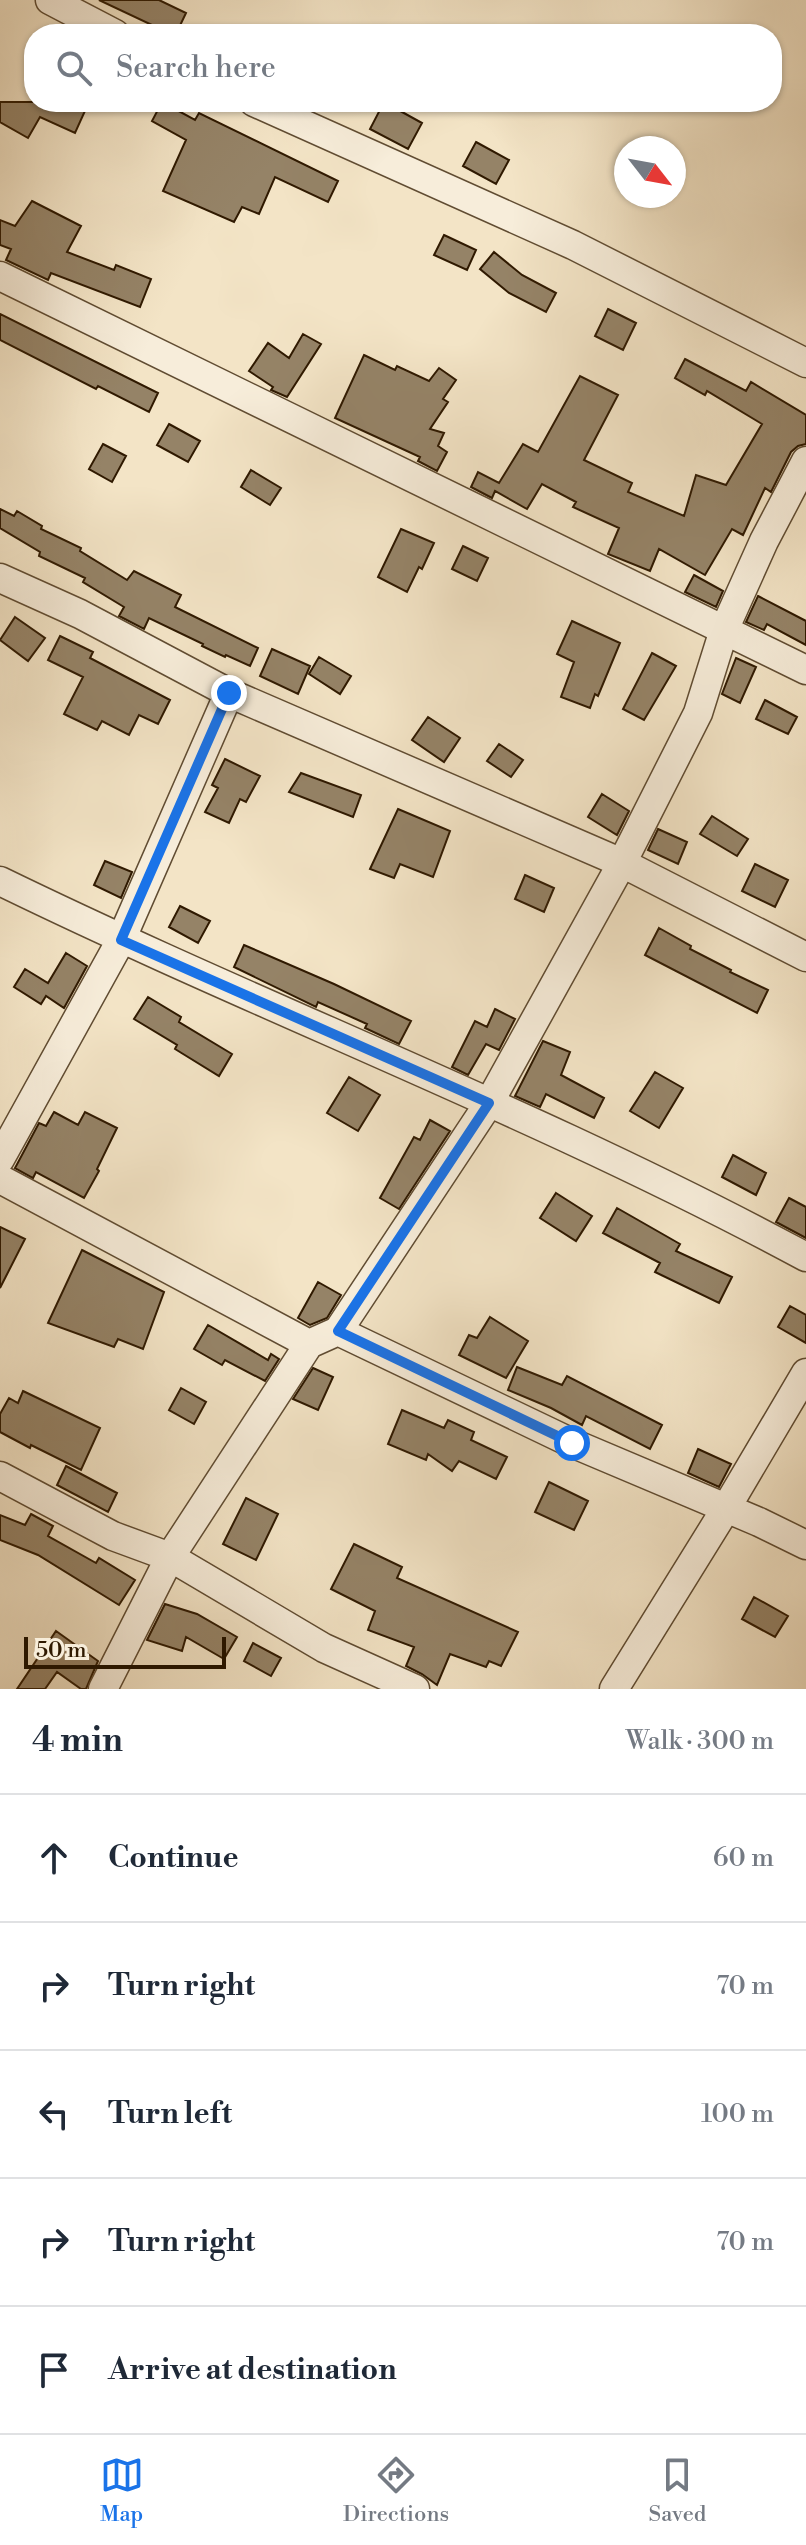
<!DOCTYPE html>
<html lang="en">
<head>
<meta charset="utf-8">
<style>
  :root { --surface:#fff; --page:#f6f6f7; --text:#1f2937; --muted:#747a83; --line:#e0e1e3; --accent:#1a73e8 }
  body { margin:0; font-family:"Libre Bodoni",serif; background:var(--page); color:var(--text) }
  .compass { position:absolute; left:614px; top:136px; width:72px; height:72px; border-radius:50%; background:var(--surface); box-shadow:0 2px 6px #0004; rotate:121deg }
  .scale { position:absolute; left:24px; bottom:20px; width:202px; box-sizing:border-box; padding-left:8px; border:4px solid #2f1900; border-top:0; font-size:22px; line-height:28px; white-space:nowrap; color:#2f1900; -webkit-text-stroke:6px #f7edda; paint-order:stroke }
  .stop { position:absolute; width:24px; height:24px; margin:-18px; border:6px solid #1a73e8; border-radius:50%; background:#fff }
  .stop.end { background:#1a73e8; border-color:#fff; box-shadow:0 2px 8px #0008 }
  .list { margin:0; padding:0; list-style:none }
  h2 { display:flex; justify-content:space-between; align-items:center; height:104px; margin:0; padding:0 32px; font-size:34px }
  h2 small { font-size:26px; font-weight:400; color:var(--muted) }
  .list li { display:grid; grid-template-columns:52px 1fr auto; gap:24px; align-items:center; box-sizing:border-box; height:128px; padding:0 32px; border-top:2px solid var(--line) }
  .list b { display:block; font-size:30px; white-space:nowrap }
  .list em { font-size:26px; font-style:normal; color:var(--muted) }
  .icon { flex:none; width:44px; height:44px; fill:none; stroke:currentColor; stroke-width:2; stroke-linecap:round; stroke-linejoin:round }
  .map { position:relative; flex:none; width:806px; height:1689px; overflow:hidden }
  .search { position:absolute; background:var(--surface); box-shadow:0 2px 6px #0004; left:24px; right:24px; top:24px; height:88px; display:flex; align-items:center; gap:20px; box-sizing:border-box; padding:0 28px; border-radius:32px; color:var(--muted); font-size:30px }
  .sheet { height:744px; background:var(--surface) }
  nav { display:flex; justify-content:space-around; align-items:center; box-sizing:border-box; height:112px; border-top:2px solid var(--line); background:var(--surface); font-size:22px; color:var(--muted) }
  nav a { display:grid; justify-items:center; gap:4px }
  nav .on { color:var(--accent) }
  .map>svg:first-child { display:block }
  .building { fill:#958367; stroke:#2f1900; stroke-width:2 }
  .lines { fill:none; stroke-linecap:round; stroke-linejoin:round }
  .street-casing { stroke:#604c32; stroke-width:31 }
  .street { stroke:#f7edda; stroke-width:28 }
  .route { stroke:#1a73e8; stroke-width:10 }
</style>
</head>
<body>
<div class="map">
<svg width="806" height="1689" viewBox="0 0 806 1689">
  <rect width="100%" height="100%" fill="#f3e4c6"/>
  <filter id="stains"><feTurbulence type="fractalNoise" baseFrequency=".0025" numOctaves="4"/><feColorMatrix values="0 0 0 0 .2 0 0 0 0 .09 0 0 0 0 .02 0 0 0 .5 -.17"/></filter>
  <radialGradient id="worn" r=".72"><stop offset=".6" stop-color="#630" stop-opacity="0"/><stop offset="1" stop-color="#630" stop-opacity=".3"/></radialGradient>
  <path class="building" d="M99,0h60l27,13 -10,21h-5z
    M0,102h89l-14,31 -35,-16 -12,21 -28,-16z
    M162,102l33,18 4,-7 139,68 -10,21 -53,-25 -16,37 -17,-7 -8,15 -71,-31 23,-51 -34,-19z
    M384,102l38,21 -14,26 -38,-20z
    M476,142l33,18 -13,24 -33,-18z
    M32,201l49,25 -14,26 47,18 2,-5 35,14 -11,28 -89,-34 -3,7 -42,-20 5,-11 -11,-4v-25l15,6z
    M444,235l32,15 -9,20 -33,-15z
    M494,252l28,23 34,18 -10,19 -37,-19 -29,-24z
    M608,309l28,14 -13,27 -28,-14z
    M0,314l158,79 -9,19 -51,-26 -2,3 -96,-49z
    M303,334l18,10 -34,53 -16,-7 2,-3 -24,-16 19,-28 21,15z
    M364,355l31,15 2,-4 32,15 10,-13 17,12 -13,19 5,3 -18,27 14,4 -6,13 9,6 -10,19 -19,-10 2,-4 -85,-39z
    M685,359l61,32 5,-9 55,33v29l-8,2 -7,6 -20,40 -6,-4 -22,47 -11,-6 -27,46 -46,-26 -9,22 -42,-17 11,-26 -46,-21 3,-5 -34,-18 -15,25 -32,-18 -3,7 -21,-11 7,-15 21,11 24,-39 15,8 42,-76 38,19 -34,65 48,23 -4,9 56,24 12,-41 30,10 36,-61 -55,-33 -2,4 -30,-17z
    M169,424l31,17 -12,21 -31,-17z
    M103,444l23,12 -14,26 -23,-13z
    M251,470l30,18 -11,17 -29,-18z
    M0,509l14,7 3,-5 25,15 -1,3 40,19 -1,3 47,29 7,-9 47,24 -6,12 83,41 -8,18 -24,-11 -1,2 -23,-11 1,-2 -54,-26 -5,11 -25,-13 5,-9 -41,-25 2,-4 -46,-22 1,-4 -40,-24z
    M401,529l33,14 -12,26 -3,-2 -12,25 -29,-15z
    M463,546l25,12 -11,23 -25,-12z
    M694,575l29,16 -7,16 -31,-15z
    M758,596l48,25v24l-39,-21 -3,6 -18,-8z
    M15,617l30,21 -17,23 -28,-21z
    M572,621l48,22 -22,53 -3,-2 -5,14 -29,-11 13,-35 -17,-8z
    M60,636l33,16 -3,6 80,42 -12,24 -19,-9 -10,20 -27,-14 -5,9 -33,-16 19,-37 -35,-17z
    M272,649l38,17 -12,28 -38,-18z
    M652,653l24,13 -32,54 -21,-11z
    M319,657l32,19 -11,18 -31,-20z
    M736,658l20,9 -16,36 -18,-9z
    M765,700l32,17 -9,17 -32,-15z
    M428,717l32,21 -16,24 -32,-22z
    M499,744l24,16 -12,17 -24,-16z
    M225,759l35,17 -14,26 -6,-3 -11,24 -24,-11 13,-24 -6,-3z
    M301,773l60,22 -8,22 -64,-25z
    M602,794l27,17 -12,24 -29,-18z
    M398,809l52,22 -17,46 -33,-13 -6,14 -24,-9z
    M712,816l36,23 -11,17 -37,-22z
    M658,829l29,13 -9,22 -30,-14z
    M105,861l27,11 -11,26 -27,-13z
    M755,864l33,16 -13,27 -33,-16z
    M525,875l29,13 -10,24 -29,-13z
    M180,906l30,15 -12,22 -29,-16z
    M659,928l32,18 -1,3 41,21 -1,2 38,18 -11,23 -112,-58z
    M244,945l90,39 77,37 -12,23 -34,-16 2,-4 -49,-22 -2,5 -82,-40z
    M66,953l21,13 -23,42 -18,-12 -5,8 -27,-17 11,-18 23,14z
    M148,997l33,20 -2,5 53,32 -13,22 -44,-27 2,-4 -43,-26z
    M495,1009l20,10 -16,31 -13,-6 -18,31 -16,-8 23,-46 12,6z
    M543,1041l27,11 -9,23 43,23 -10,20 -48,-24 -6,13 -25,-11z
    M655,1072l28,16 -24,40 -29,-17z
    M349,1077l31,18 -22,36 -31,-18z
    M54,1112l24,13 7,-13 32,16 -20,41 2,2 -15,27 -48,-26 -3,6 -18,-10 24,-45 7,3z
    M430,1120l20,11 -51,78 -19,-11 34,-61 6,3z
    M733,1155l33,18 -10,22 -34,-18z
    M556,1193l36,23 -16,25 -36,-23z
    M789,1198l17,9v31l-30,-16z
    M617,1208l63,36 -4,7 56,26 -13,26 -64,-31 5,-9 -57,-30z
    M0,1227l25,12 -25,49z
    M82,1250l82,42 -21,57 -25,-10 -4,8 -66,-24z
    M318,1282l23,13 -14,23 -17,7 -12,-7z
    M790,1306l16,9v28l-28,-16z
    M490,1317l38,24 -22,37 -47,-23 10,-20 8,3z
    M208,1325l60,35 3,-6 8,5 -14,22 -40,-21 -3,5 -28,-16z
    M517,1367l45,18 5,-9 95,49 -12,24 -64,-33 -4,9 -31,-17 -43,-18z
    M313,1368l20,9 -15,33 -25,-11z
    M181,1388l25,14 -12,22 -25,-14z
    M23,1391l77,37 -19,42 -50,-25 -1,3 -30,-16v-18l9,-16 9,5z
    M402,1410l42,18 4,-8 26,12 -3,8 36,17 -11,22 -37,-18 -7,10 -24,-17 -2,6 -38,-16z
    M698,1449l33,15 -12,23 -31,-14z
    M66,1466l51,27 -9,19 -51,-27z
    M549,1482l39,19 -14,29 -39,-18z
    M246,1498l32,16 -22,46 -33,-16z
    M31,1514l22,12 -5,10 48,27 3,-5 36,22 -16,25 -81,-50 -38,-15v-25l25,10z
    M354,1544l48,23 -5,11 121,54 -17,34 -12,-5 -3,6 -36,-13 -13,31 -15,-11 -16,-8 8,-19 -46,-17 7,-19 -44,-22z
    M754,1597l34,19 -13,21 -33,-18z
    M165,1604l32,10 40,23 -13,22 -38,-22 -4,14 -35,-11z
    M56,1631l42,30 -12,28h-5l-24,-17 -12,17h-28z
    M253,1643l28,15 -10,18 -27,-15z"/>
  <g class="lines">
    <g class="street-casing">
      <path id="street" d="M50,0l65,34
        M254,102l319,143 233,118
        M0,276l806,394
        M0,578l80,36 149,79 393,170 184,94
        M0,881c267,130 545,235 806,376
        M0,1159l121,-219 108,-247
        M0,1179l309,165
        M338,1331l234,112 187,79 47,23
        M0,1476l113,60 57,21 154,91 91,41
        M103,1689l67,-132 139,-213 29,-13 151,-228 133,-240 76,-150 26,-83 40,-89 42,-80
        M614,1689l111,-179 81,-137"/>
    </g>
    <use href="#street" class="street"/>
  </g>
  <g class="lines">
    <path class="route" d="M229,693l-108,247 368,163 -151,228 234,112"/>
  </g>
  <rect width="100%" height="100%" filter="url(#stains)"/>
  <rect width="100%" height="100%" fill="url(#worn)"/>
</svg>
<svg class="compass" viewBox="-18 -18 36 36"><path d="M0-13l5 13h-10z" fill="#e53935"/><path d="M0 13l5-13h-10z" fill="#747a83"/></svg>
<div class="scale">50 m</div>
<div class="stop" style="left:572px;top:1443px"></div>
<div class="stop end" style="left:229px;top:693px"></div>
<div class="search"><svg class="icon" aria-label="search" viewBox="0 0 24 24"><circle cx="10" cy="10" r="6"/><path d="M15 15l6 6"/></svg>Search here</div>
</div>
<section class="sheet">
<h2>4 min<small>Walk · 300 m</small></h2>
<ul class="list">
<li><svg class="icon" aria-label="ahead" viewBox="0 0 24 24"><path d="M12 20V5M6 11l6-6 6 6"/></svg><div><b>Continue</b></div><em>60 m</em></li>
<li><svg class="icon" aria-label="right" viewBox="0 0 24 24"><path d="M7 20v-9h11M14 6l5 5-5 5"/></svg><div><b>Turn right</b></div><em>70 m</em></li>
<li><svg class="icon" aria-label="left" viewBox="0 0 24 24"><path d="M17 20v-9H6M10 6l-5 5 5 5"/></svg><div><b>Turn left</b></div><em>100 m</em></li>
<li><svg class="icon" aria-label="right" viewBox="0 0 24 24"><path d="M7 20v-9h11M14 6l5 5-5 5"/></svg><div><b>Turn right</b></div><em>70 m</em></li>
<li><svg class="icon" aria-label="arrive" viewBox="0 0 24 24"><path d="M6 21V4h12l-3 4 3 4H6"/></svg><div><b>Arrive at destination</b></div></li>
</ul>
</section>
<nav>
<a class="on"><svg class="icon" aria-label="map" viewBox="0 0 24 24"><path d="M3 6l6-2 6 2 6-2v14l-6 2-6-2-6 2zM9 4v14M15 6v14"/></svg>Map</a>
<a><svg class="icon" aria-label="directions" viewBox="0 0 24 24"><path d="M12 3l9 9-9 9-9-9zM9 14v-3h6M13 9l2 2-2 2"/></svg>Directions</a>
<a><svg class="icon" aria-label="saved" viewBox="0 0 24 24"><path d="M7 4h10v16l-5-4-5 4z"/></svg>Saved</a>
</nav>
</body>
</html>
